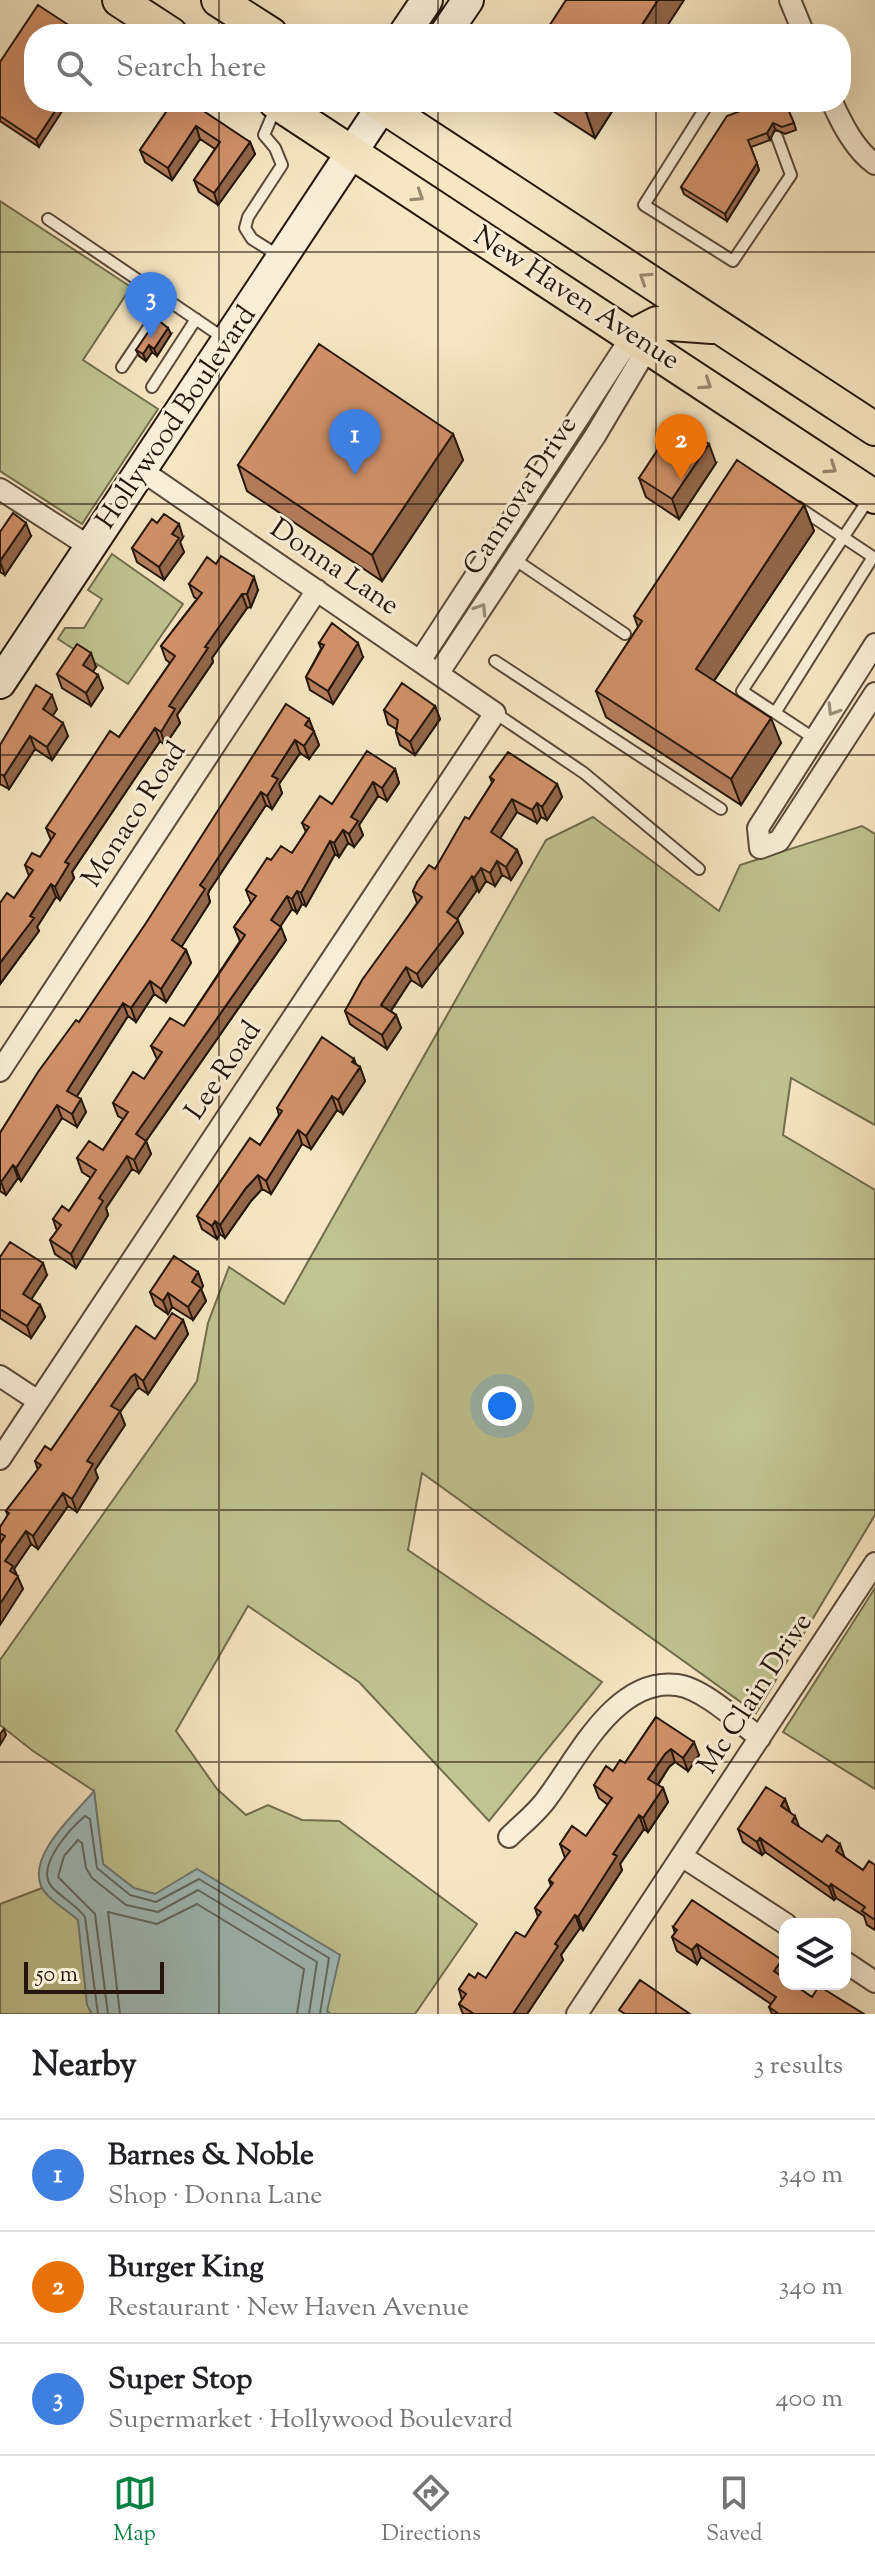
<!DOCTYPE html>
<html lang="en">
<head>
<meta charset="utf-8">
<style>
  :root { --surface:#fff; --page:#f6f6f6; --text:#202124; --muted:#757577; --line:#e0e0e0; --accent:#0b8043 }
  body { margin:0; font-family:"Sorts Mill Goudy",serif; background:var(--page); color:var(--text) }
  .controls { position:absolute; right:24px; bottom:24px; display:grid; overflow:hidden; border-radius:16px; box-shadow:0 8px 32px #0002 }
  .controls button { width:72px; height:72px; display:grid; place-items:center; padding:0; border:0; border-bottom:2px solid var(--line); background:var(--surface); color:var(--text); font:40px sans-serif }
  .scale { position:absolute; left:24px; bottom:20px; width:140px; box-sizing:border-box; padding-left:8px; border:4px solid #25160b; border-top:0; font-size:22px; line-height:28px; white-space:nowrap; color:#25160b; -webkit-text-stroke:6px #f9efd8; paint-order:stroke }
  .you { position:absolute; left:502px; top:1406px; width:28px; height:28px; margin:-20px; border:6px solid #fff; border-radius:50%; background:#1a73e8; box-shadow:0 0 0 12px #1a73e833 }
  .badge { display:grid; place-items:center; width:52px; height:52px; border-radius:50%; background:var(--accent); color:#fff; font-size:26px; font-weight:700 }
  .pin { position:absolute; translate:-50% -66px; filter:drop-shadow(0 2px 4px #0008) }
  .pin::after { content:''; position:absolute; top:42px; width:28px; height:24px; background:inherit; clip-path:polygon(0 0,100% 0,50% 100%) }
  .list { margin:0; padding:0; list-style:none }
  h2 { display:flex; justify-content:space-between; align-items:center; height:104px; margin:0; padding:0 32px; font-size:34px }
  h2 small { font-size:26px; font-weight:400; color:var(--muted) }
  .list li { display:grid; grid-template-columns:52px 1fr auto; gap:24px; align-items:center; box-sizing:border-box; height:112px; padding:0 32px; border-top:2px solid var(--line) }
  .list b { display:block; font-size:30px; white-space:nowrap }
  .list p { margin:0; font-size:26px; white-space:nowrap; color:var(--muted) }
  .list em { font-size:26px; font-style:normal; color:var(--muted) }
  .icon { flex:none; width:44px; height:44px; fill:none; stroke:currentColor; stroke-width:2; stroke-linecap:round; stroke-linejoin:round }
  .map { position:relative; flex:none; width:875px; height:2014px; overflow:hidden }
  .search { position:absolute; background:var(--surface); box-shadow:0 8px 32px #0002; left:24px; right:24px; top:24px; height:88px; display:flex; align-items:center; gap:20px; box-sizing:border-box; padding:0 28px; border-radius:32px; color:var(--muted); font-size:30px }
  .sheet { height:440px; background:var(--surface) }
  nav { display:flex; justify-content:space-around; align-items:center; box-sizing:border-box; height:112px; border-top:2px solid var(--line); background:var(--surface); font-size:22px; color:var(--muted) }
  nav a { display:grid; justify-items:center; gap:4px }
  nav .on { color:var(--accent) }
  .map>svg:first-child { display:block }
  .green { fill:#c0c491; stroke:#726d4e; stroke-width:2 }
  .water { fill:#a0bdbd; stroke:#6f7a76; stroke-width:2 }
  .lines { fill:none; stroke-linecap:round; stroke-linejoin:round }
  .shore { stroke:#626a64; stroke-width:2 }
  .lane-casing { stroke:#594a39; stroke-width:14 }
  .street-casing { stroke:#594a39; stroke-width:24 }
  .secondary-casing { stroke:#25160b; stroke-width:34 }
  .primary-casing { stroke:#25160b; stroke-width:36 }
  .lane { stroke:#f9efd8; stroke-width:10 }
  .street { stroke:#f9efd8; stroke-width:20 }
  .secondary { stroke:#f9efd8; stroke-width:30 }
  .primary { stroke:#f6e6c3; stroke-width:32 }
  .wall { fill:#b47d5c; stroke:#25160b; stroke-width:2 }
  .shaded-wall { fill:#92664b; stroke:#25160b; stroke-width:2 }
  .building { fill:#d1916b; stroke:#25160b; stroke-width:2 }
  .oneway { stroke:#988870 }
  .oneway2 { stroke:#9a8d7c }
  .grid { fill:none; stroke:#25160b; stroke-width:2; stroke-opacity:0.55 }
  .labels { text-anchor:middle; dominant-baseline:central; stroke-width:6; stroke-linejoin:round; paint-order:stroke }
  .street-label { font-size:28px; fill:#25160b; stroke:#f9efd8 }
</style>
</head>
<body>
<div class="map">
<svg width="875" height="2014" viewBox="0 0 875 2014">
  <rect width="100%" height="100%" fill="#f6e6c3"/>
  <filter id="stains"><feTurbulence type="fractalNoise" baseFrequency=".0025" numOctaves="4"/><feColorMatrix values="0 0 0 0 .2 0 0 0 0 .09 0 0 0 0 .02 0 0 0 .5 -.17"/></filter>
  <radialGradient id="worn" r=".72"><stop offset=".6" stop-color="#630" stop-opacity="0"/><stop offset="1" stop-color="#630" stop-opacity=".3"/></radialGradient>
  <path class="green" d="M0,201l131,86 -48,73 75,49 -76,115 -82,-53z
    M112,554l71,50 -55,80 -70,-45 7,-11h19l18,-29 -14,-9z
    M593,817l126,94 21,-46 122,-39 13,8v291l-84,-47 -8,57 92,55v325l-119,198 -334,-240 -14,77 194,132 -113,139 -130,-139 -111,-76 -72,125 41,58 29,26 22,-10 34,15 37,1 138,103 -62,90h-84l-176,-120 -21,-5 -31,-25 -9,-73 -61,-40 -33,-26v-65l197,-279 11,-58 21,-56 55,37 262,-464z
    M875,1588v201l-92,-57z
    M42,1888l36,32 13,94h-91v-110z"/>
  <path class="water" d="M94,1791l9,73 31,24 21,6 42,-25 143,86 -13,56 4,3h-239l-5,-9 -9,-85c-10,-9 -32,-22 -37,-34 -13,-32 35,-73 53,-95z"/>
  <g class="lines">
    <path class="shore" d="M98,2014l-13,-97c-9,-12 -23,-19 -33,-30 -18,-20 19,-59 33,-71l5,3 7,49 33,27 26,7 43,-23 130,79 -9,56
      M108,2014l-13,-100 -37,-37 6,-21 14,-16 4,3 4,25 6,10 34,27 32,7 40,-22 119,72 -8,52
      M120,2014l-12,-102 49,12 40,-20 107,65 -7,45"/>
    <g class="lane-casing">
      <path id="lane" d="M709,102l-65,103 89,56 58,-86 -14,-38
        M764,102l2,7
        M275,109l-11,26 11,13 7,17 -34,52 -3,11 7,11 27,17
        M48,219l177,120
        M122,367l45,-67
        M152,387l44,-68
        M514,559l111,75
        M495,661l226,148
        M495,713l89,60 115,96
        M775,713l98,-156 -75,-50
        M815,739l-73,-48 128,-194"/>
    </g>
    <g class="street-casing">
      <path id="street" d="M790,0l14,34
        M832,102c10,22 23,48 43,62
        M0,489l90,58
        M875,644l-117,184 2,20 19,-7 96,-148
        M420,661l212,-325
        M438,674l157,-238 53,-89
        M0,1071l317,-481
        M0,1376l38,25
        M0,1459l495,-746 -354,-243
        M509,1837c13,-13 29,-25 39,-40 30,-40 68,-120 129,-112 26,3 63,38 83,53
        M683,1857l103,67
        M845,1962l30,20
        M577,2014l298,-451"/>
    </g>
    <g class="secondary-casing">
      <path id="secondary" d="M404,34l23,-34
        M445,34l23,-34
        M0,683l385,-581"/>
    </g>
    <g class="primary-casing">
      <path id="primary" d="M119,0l52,34
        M218,0l53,34
        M275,102l600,395
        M376,102l499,327
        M632,336l25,-13 55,4"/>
    </g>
    <use href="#lane" class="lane"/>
    <use href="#street" class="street"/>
    <use href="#secondary" class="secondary"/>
    <use href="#primary" class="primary"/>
  </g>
  <path class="wall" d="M82,34l-43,113 -39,-26v-59z
    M173,102l77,40 5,12 -37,51 -19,-13 -5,-12 21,-31 -15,-10 -28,41 -27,-18 -5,-12z
    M539,102h79l-23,36z
    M766,110l28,13 2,7 -11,4 -10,-5 -5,11 -19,7 8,23 -32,51 -43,-27 -3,-7z
    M171,334l-14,22 -5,-4 -6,9 -7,-5 -3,-6z
    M453,434l10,26 -81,121 -135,-90 -9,-26z
    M716,463l-37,56 -33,-22 -7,-19z
    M804,505l10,26 -100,150 67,62 -40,62 -135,-88 -10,-26 42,-64 -4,-11z
    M0,532l31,4 -26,39 -5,-3z
    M183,537l-3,5 4,10 -20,28 -27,-18 -5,-14z
    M189,584l69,6 -7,17 -4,1 -35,50 1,4 -36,53 3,8 -15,22 -5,-4 -88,131 2,6 -14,22 -4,-3 -19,30 2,4 -39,53v-81l14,-5 15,-22 -4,-11 15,-8 11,-17 -5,-12 73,-91 51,-74 -4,-3 -5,-14 36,-47 -3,-2z
    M319,643l44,14 -30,47 -23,-14 -4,-13 15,-28z
    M96,667l-4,5 11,16 -12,18 -29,-18 -5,-14z
    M435,706l5,13 -25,36 -15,-10 -4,-13v-3l-8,-5 -4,-14z
    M57,709l-5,7 16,20 -16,24 -17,-11 -26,40 -9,-5v-39z
    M309,719l10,26 -10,14 -9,-6 -21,31 3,9 -10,16 -6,-4 -57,86 -1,3 2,8 -29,45 5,3 5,13 -25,39 -12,-8 -18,28 -8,-6 -51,80 9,16 -9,15 -15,-9 -41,63 -3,-3 -12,17 -6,-4v-58l79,-111z
    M395,769l4,14 -12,18 -9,-5 -19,29 4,10 -9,12 -6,-4 -9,14 -4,-3 -29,52 -4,-2 -5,9 -5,-4 -12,17 6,14 -140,201 5,13 -12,19 -7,-4 -26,39 2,7 -32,53 -21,-14 -5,-14 7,-9 -4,-12 16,-8 22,-33 -9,-6 -5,-14 26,-8 20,-31 -5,-3 -5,-13 31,-24 13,-20 -6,-13 33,-20 56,-85 -6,-14 17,-24 -5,-13 25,-30 21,-7 14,-21 -4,-9 30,-19z
    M490,777l67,7 5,13 -15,23 -6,-3 -4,6 -20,-11 -17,26 17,12 5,13 -11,17 -9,-5 -7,11 -9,-5 -7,11 -2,-2 -20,29 6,14 -41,54 -11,-7 -20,31 5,4 5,13 -14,21 -37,-25 -5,-13 72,-108 -4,-12 22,-22 34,-50 23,-36z
    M354,1059l2,5 4,3 5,14 -22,33 -6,-4 -26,39 -9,-5 -31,50 -9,-5 -11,12 -26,37 -5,-4 -3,5 -15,-10 -5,-13 63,-71 19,-30 -2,-7z
    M0,1257l47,18 -16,24 9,6 5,12 -14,21 -31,-20z
    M198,1272l5,14 -2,3 5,12 -13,19 -21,-13 -4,7 -13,-9 -5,-13z
    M183,1320l5,14 -40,60 -9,-6 -3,2 -16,22 5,13 -30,45 3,8 -21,34 -9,-6 -30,43 -7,-5 -17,25 9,20 -23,-50v-12l8,-11 -2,-5 32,-41 -3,-9 16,-11 104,-111z
    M656,1717l43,38 -11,16 -13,-9 -6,5 -11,18 5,3 5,14 -20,30 -4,-3 -24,35 2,6 -39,60 -3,-2 -19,27 2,5 -36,54h-64l-4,-10 3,-4 -3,-11 16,-11h11l39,-41 13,-20 -3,-9 16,-22 -2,-6 16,-22 -5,-14 26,-8 22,-31 -9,-7 -5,-13 31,-22z
    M785,1799l5,13 9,15 64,43 12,-5v65l-8,-5 -3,-9 -28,-18 -2,2 -69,-48 -3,3 -19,-13 -5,-13z
    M673,1927l111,51 28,19 52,17h-92l-3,-7 2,-3 -70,-47 -4,7 -20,-13 -5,-14 3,-4z"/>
  <path class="shaded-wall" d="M658,0h26l-22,34h-26z
    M61,102h7l-29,45 -3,-7z
    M592,102h26l-23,36 -9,-26z
    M773,123l2,6 -5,11 -3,-7z
    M196,126l4,13 -28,41 -4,-12z
    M250,142l5,12 -37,51 -4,-12z
    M757,163l2,7 -32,51 -2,-7z
    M168,328l3,6 -14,22 -3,-7z
    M149,345l3,7 -6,9 -3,-7z
    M453,434l10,26 -81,121 -10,-26z
    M709,444l7,19 -37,56 -7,-20z
    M804,505l10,26 -109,163 -9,-25z
    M26,523l5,13 -26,39 -5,-14z
    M179,524l4,13 -3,5 4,10 -20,28 -5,-13 13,-33z
    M254,577l4,13 -7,17 -4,-13z
    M242,594l5,14 -35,50 1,4 -36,53 3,8 -15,22 -4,-13 8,-26 36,-59z
    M358,643l5,14 -30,47 -5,-13z
    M91,653l5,14 -8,12 -5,-14z
    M98,675l5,13 -12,18 -5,-13z
    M52,695l5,14 -9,14 -5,-14z
    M435,706l5,13 -25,36 -5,-13z
    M771,718l10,25 -40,62 -10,-26z
    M309,719l10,26 -10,14 -5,-13 1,-21z
    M63,723l5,13 -16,24 -5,-13z
    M155,728l5,13 -88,131 2,6 -14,22 -5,-13 10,-25z
    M30,736l5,13 -26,40 -5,-13z
    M295,740l5,13 -21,31 3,9 -10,16 -5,-13 5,-20z
    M395,769l4,14 -12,18 -5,-13z
    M373,782l5,14 -19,29 4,10 -9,12 -5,-13 2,-17z
    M557,784l5,13 -15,23 -5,-13z
    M261,792l5,13 -57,86 -1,3 2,8 -33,52 -5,-14 28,-55z
    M512,799l5,13 -21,33 -5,-13z
    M537,803l4,14 -4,6 -5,-13z
    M343,830l5,13 -9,14 -5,-14z
    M330,841l5,13 -29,52 -5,-13z
    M517,850l5,13 -11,17 -5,-13z
    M497,861l5,14 -7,11 -5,-13z
    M481,868l5,13 -7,11 -5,-14z
    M472,876l5,14 -25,36 -5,-14z
    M51,884l5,13 -19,30 2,4 -39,53v-21z
    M297,891l5,13 -5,9 -5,-14z
    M287,896l5,13 -16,24 -5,-13z
    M458,920l5,13 -41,54 -5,-13z
    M281,927l5,13 -145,208 -5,-14z
    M186,950l5,13 -25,39 -5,-13z
    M406,967l5,13 -25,38 -5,-13z
    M150,981l4,13 -18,28 -5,-14z
    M123,1003l5,13 -56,88 -5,-13z
    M396,1015l5,13 -14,21 -5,-14z
    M354,1059l4,12 2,-4 5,14 -22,33 -5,-14z
    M332,1096l5,14 -26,39 -5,-13z
    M81,1099l5,13 -9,15 -5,-13z
    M57,1105l5,13 -41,63 -5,-13z
    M298,1130l4,14 -31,50 -5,-13z
    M146,1141l5,13 -12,19 -5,-13z
    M127,1156l5,13 -26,39 2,7 -32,53 -5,-14 28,-56z
    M13,1165l5,13 -12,17 -5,-13z
    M258,1175l4,14 -11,12 -26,37 -5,-13 26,-37z
    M215,1221l5,13 -3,5 -5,-13z
    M43,1263l4,12 -20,31 -4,-12z
    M198,1272l5,14 -2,3 5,12 -13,19 -5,-13 4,-25z
    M168,1293l4,14 -4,7 -5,-13z
    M40,1305l5,12 -14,21 -4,-12z
    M183,1320l5,14 -40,60 -5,-13z
    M135,1374l4,14 -3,2 -16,22 5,13 -30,45 3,8 -21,34 -5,-13 15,-38 24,-55 20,-29z
    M63,1493l5,13 -30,43 -5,-13z
    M26,1531l5,13 -17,25 9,20 -23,36v-21l5,-43z
    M4,1729l2,6 -6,10v-11z
    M694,1742l5,13 -11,16 -5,-13z
    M671,1749l4,13 -6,5 -16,25 -5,-13 17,-25z
    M663,1788l5,14 -20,30 -5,-14z
    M785,1799l5,14 -9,-7z
    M639,1815l5,14 -24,35 2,6 -39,60 -5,-13 35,-63z
    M795,1816l5,13 -8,-7z
    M760,1838l5,14 -3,3 -5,-13z
    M840,1844l5,14 -9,-7z
    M831,1884l5,14 -2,2 -5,-13z
    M575,1915l5,13 -19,27 2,5 -36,54h-14l42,-70z
    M697,1944l4,13 -4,7 -5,-14z
    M782,1960l3,8v8l-6,9 -5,-14z"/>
  <path class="building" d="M566,0h92l-22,34h-92z
    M38,5l44,29h-48v68h27l-25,38 -36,-24v-54z
    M173,102h17l60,40 -36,51 -20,-13 26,-38 -24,-16 -28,42 -28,-18z
    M570,102h22l-6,10z
    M770,102h15l9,21 -12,4 -9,-4 -6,10 -19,7 9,23 -32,51 -44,-27 46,-71 29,-11 10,5z
    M157,319l11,9 -14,21 -5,-4 -6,9 -7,-4z
    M319,344l134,90 -81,121 -134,-90z
    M676,422l33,22 -37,55 -33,-21z
    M737,460l67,45 -108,164 75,49 -40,61 -135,-88 46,-70 -8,-5z
    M13,513l13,10 -26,38v-29z
    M164,514l15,10 -7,10 7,4 -20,29 -27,-19 20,-29 5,4z
    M221,556l33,21 -7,17h-5l-37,53 3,1 -39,58 6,3 -14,23 -6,-4 -90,134 4,2 -14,23 -4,-3 -21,32 4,2 -34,45v-60l7,-10 7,5 19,-28 -8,-5 7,-12 8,4 15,-23 -9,-6 64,-97 9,6 56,-81 -14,-10 41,-53 -13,-9 18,-27 9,7z
    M332,623l26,20 -30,48 -22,-14 18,-32 -5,-2z
    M77,644l14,9 -8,12 15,10 -12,18 -29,-19z
    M402,683l33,23 -25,36 -14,-10 2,-12 -14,-10z
    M36,685l16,10 -9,14 20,14 -16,24 -17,-11 -26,40 -4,-2v-29z
    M286,704l23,15 -4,6 9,6 -10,15 -9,-6 -23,36 6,3 -11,17 -6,-4 -56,86 -5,7 5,4 -33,51 14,10 -25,39 -11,-8 -19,27 -8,-5 -56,88 14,8 -9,15 -15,-9 -41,63 -3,-3 -12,17 -1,-1v-48l38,-61 38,-52 3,2 67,-99z
    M367,751l28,18 -13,19 -9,-6 -22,35 7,4 -9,13 -6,-4 -9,13 -4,-2 -29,52 -4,-2 -5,8 -5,-3 -16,24 10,7 -145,207 10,7 -12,19 -7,-4 -28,42 4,3 -32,53 -21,-14 11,-15 -8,-6 9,-13 7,5 27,-41 -19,-12 12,-17 14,9 25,-38 -15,-9 20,-31 11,7 18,-27 -11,-6 19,-28 14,8 61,-91 -11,-8 22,-31 -10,-6 21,-32 4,2 10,-14 11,7 17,-26 -7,-4 18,-27 12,8z
    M508,752l49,32 -15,23 -5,-4 -5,7 -20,-11 -21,33 26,18 -11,17 -9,-6 -7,12 -9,-5 -7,10 -2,-2 -25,36 11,8 -41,54 -11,-7 -25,38 15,10 -14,20 -37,-24 17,-31 60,-83 -9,-6 4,-9 12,-17 6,4 30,-52 4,2 25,-39 -4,-3z
    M322,1037l32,22 -2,3 8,5 -22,33 -6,-4 -26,40 -8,-6 -32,51 -8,-6 -12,13 -26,37 -5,-4 -3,5 -15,-10 53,-78 10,7 22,-34 -5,-3z
    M10,1242l33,21 -20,31 17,11 -13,21 -27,-17v-52z
    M174,1256l24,16 -6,10 9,6 -13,19 -20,-14 -5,8 -13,-9z
    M172,1313l11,7 -40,61 -8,-7 -4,3 -20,29 9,5 -33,50 6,3 -21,35 -9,-6 -30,43 -7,-5 -21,30 8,5 -3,5 8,5 -18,28v-60l5,-8 -5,-3v-6l9,-14 -3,-2 35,-46 -6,-4 10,-15 6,4 85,-124 19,13z
    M656,1717l38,25 -11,16 -12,-9 -6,5 -17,25 15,9 -20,30 -4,-3 -26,39 4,2 -39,61 -3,-2 -20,29 3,2 -45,68h-39l-15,-10 7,-10 -7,-5 10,-15 6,4 3,-5 8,5 30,-46 9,5 16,-25 -6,-4 18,-25 -4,-3 21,-29 -10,-7 12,-18 14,10 26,-38 -18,-13 12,-19 7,5 7,-11 5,3z
    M766,1787l19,12 -4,7 14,10 -3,6 30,20 5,-7 13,9 -4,7 27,19 6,-9 6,4v55l-13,-9 3,-4 -34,-23 -2,3 -69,-49 -3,4 -19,-13z
    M692,1900l90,60 -8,11 11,8v5h8l19,13 7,-11 45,28h-85l-10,-7 7,-10 -79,-53 -5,6 -20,-13 5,-7 -4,-3z
    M640,1980l50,34h-65l-6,-4z"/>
  <defs><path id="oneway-chevron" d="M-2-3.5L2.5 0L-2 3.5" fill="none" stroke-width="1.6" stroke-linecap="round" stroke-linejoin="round" transform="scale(2)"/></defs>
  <g class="oneway">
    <use href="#oneway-chevron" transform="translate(418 196) rotate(33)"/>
    <use href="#oneway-chevron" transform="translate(645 278) rotate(-147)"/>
    <use href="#oneway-chevron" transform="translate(706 384) rotate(34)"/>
    <use href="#oneway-chevron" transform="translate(831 468) rotate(34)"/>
  </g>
  <g class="oneway2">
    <use href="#oneway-chevron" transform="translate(481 609) rotate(-57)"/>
    <use href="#oneway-chevron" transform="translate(833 710) rotate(122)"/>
  </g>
  <path class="grid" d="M219,0v34M438,0v34M656,0v34M219,102v1912M438,102v1912M656,102v1912M0,252h875M0,504h875M0,755h875M0,1007h875M0,1259h875M0,1510h875M0,1762h875"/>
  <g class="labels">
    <g class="street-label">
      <text transform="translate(576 299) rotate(33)">New Haven Avenue</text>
      <text transform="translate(177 418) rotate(-56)">Hollywood Boulevard</text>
      <text transform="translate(521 496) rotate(-57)">Cannova Drive</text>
      <text transform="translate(334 568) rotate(34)">Donna Lane</text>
      <text transform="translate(135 815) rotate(-57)">Monaco Road</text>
      <text transform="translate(224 1071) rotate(-56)">Lee Road</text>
      <text transform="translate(756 1694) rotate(-57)">Mc Clain Drive</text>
    </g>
  </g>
  <rect width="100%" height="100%" filter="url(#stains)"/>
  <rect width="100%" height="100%" fill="url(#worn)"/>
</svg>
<div class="controls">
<button><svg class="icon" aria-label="layers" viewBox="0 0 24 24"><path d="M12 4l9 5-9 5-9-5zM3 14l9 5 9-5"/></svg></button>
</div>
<div class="scale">50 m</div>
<div class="you"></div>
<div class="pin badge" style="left:355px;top:475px;background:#3f7fe0">1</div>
<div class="pin badge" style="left:681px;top:480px;background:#e8710a">2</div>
<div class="pin badge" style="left:151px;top:338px;background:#3f7fe0">3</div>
<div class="search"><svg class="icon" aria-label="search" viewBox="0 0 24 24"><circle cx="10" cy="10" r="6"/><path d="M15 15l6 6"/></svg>Search here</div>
</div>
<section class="sheet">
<h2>Nearby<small>3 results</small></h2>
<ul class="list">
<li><span class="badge" style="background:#3f7fe0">1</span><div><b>Barnes &amp; Noble</b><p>Shop · Donna Lane</p></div><em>340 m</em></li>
<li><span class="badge" style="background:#e8710a">2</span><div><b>Burger King</b><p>Restaurant · New Haven Avenue</p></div><em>340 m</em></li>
<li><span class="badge" style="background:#3f7fe0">3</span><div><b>Super Stop</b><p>Supermarket · Hollywood Boulevard</p></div><em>400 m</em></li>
</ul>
</section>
<nav>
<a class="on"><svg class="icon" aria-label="map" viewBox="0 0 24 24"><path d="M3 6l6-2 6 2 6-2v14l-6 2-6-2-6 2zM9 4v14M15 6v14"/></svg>Map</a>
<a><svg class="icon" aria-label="directions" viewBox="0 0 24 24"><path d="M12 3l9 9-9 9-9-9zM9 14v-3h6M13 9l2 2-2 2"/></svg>Directions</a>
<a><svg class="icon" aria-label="saved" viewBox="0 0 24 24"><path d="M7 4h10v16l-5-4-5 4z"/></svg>Saved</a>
</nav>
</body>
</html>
